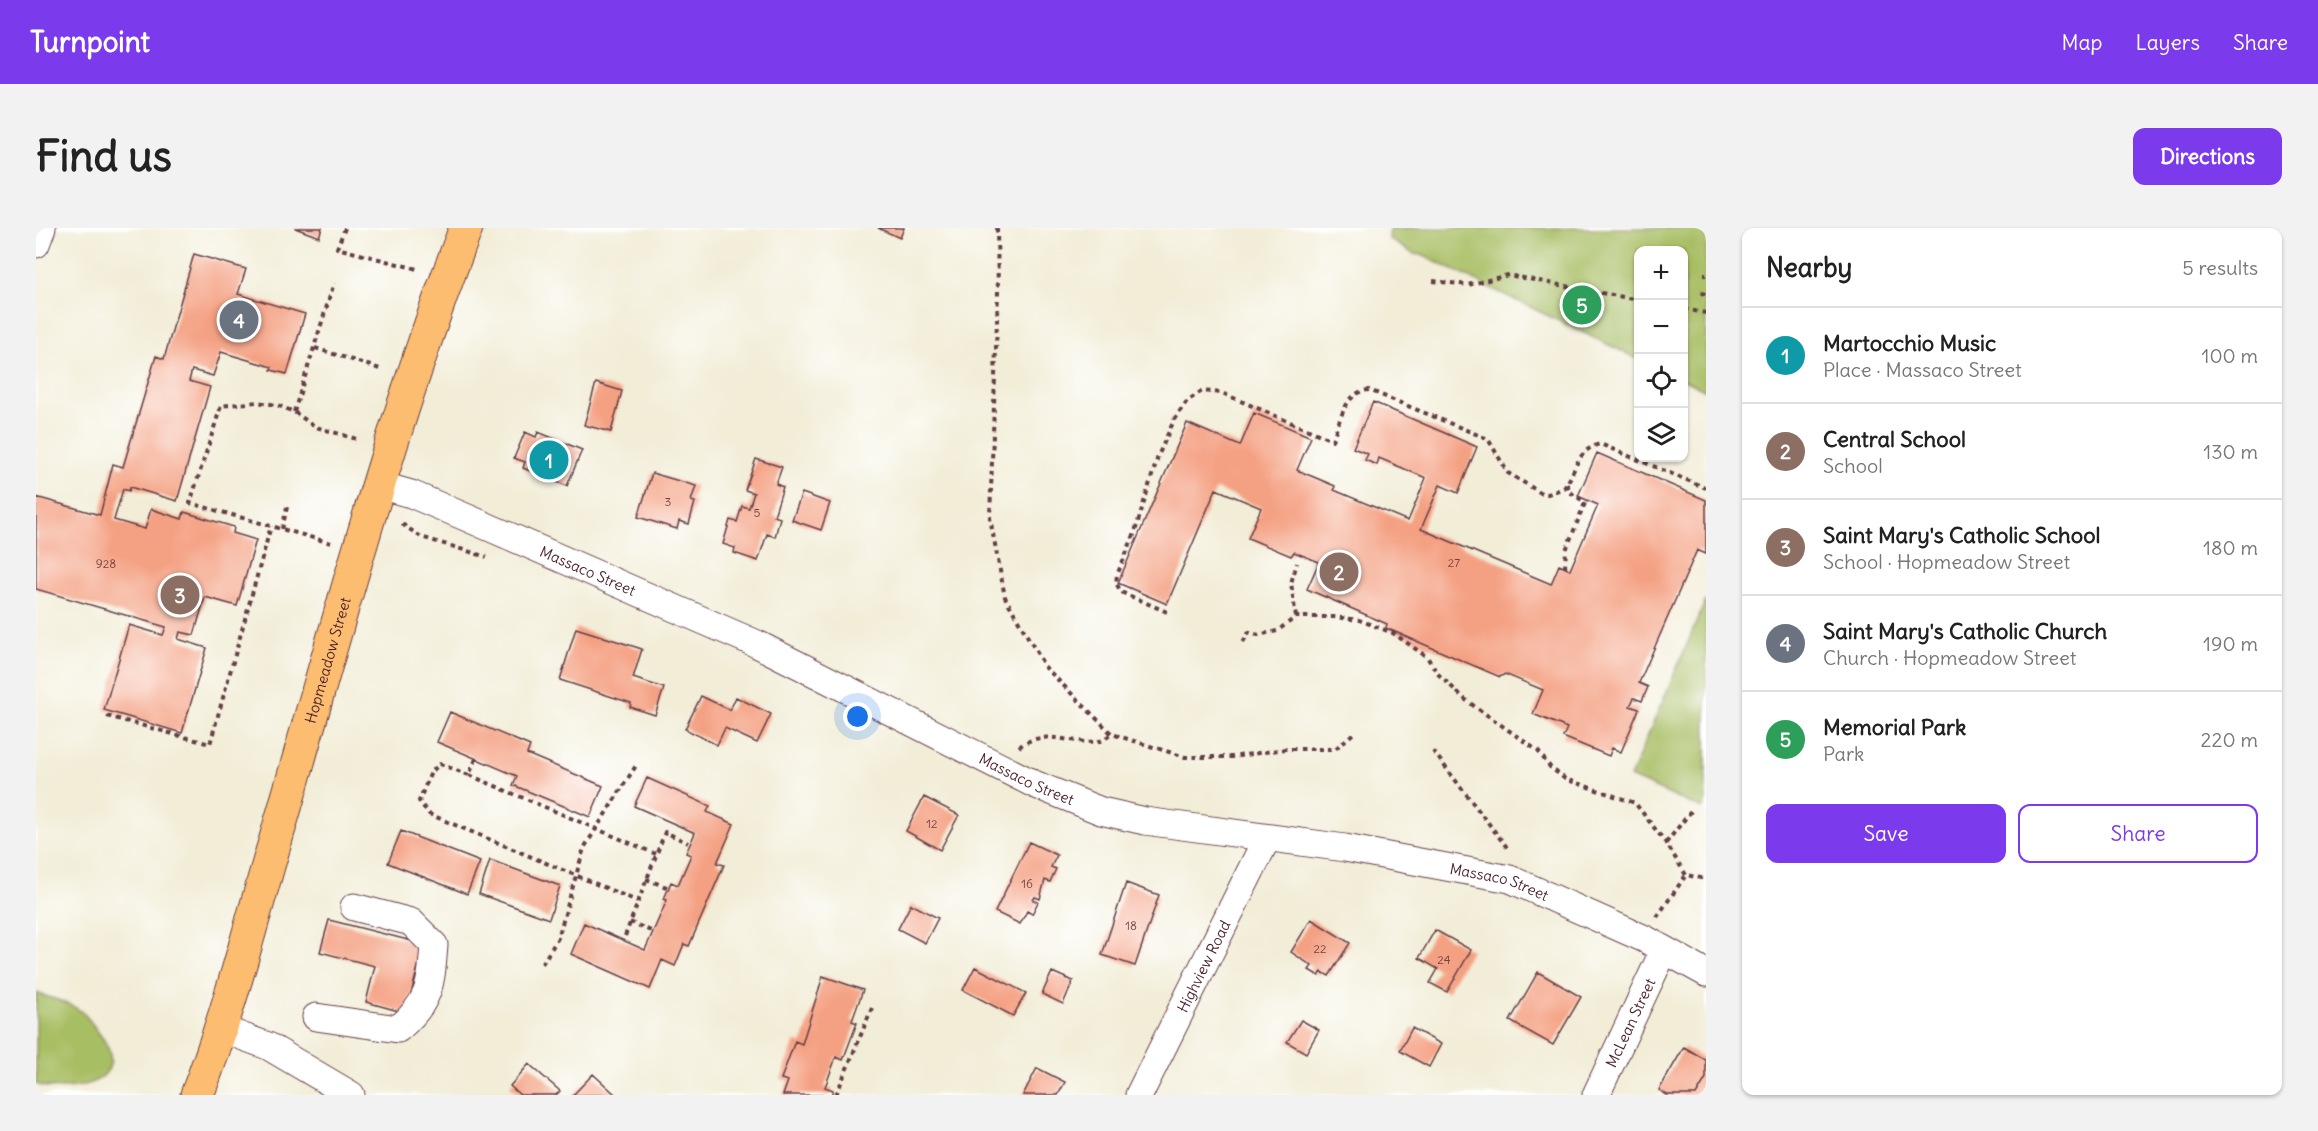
<!DOCTYPE html>
<html lang="en">
<head>
<meta charset="utf-8">
<style>
  :root { --surface:#fff; --page:#f2f2f2; --text:#222; --muted:#767676; --line:#e0e0e0; --accent:#7c3aed }
  body { margin:0; font-family:Delius,sans-serif; background:var(--page); color:var(--text) }
  .controls { position:absolute; right:18px; top:18px; display:grid; overflow:hidden; border-radius:12px; box-shadow:0 2px 4px #0004 }
  .controls button { width:54px; height:54px; display:grid; place-items:center; padding:0; border:0; border-bottom:2px solid var(--line); background:var(--surface); color:var(--text); font:30px sans-serif }
  .you { position:absolute; left:822px; top:489px; width:21px; height:21px; margin:-15px; border:4px solid #fff; border-radius:50%; background:#1a73e8; box-shadow:0 0 0 9px #1a73e833 }
  .badge { display:grid; place-items:center; width:39px; height:39px; border-radius:50%; background:var(--accent); color:#fff; font-size:20px; font-weight:700 }
  .pin { position:absolute; translate:-50% -50%; border:3px solid #fff; box-shadow:0 2px 6px #0006 }
  .list { margin:0; padding:0; list-style:none }
  h2 { display:flex; justify-content:space-between; align-items:center; height:78px; margin:0; padding:0 24px; font-size:26px }
  h2 small { font-size:20px; font-weight:400; color:var(--muted) }
  .list li { display:grid; grid-template-columns:39px 1fr auto; gap:18px; align-items:center; box-sizing:border-box; height:96px; padding:0 24px; border-top:2px solid var(--line) }
  .list b { display:block; font-size:22px; white-space:nowrap }
  .list p { margin:0; font-size:20px; white-space:nowrap; color:var(--muted) }
  .list em { font-size:20px; font-style:normal; color:var(--muted) }
  .actions { display:flex; gap:12px; padding:18px 24px }
  .actions a { flex:1; padding:14px 0; border:2px solid var(--accent); border-radius:12px; text-align:center; font-size:21px; color:var(--accent) }
  .actions .main { background:var(--accent); color:#fff }
  .icon { flex:none; width:33px; height:33px; fill:none; stroke:currentColor; stroke-width:2; stroke-linecap:round; stroke-linejoin:round }
  .map { position:relative; flex:none; width:1670px; height:867px; overflow:hidden; border-radius:12px }
  header { display:flex; align-items:center; gap:36px; box-sizing:border-box; height:84px; padding:0 30px; background:var(--accent); color:#fff }
  header strong { font-size:28px }
  nav { display:flex; gap:33px; margin-inline-start:auto; font-size:21px }
  .intro { display:flex; align-items:center; justify-content:space-between; box-sizing:border-box; height:144px; padding:0 36px }
  h1 { margin:0; font-size:42px }
  .button { padding:15px 27px; border-radius:12px; background:var(--accent); color:#fff; font-size:21px; font-weight:700 }
  main { display:flex; gap:36px; padding:0 36px }
  aside { flex:1; background:var(--surface); border-radius:12px; box-shadow:0 2px 4px #0004 }
  .map>svg:first-child { display:block }
  .green { fill:#a8be63; stroke:#796e47; stroke-width:1.5 }
  .building { fill:#f4a183 }
  .lines { fill:none; stroke-linecap:round; stroke-linejoin:round }
  .minor-casing { stroke:#633e45; stroke-width:29 }
  .highway-casing { stroke:#633e45; stroke-width:35 }
  .path { stroke:#633e45; stroke-width:4; stroke-dasharray:4.5 4.5; stroke-linecap:butt }
  .minor { stroke:#fff; stroke-width:27 }
  .highway { stroke:#fcbd6f; stroke-width:33 }
  .labels { text-anchor:middle; dominant-baseline:central; stroke-width:4.5; stroke-linejoin:round; paint-order:stroke }
  .number-label { font-size:12px; fill:#744041 }
  .street-label { font-size:15px; fill:#4a1f2b; stroke:#fff }
</style>
</head>
<body>
<header>
<strong>Turnpoint</strong>
<nav><a>Map</a><a>Layers</a><a>Share</a></nav>
</header>
<div class="intro"><h1>Find us</h1><a class="button">Directions</a></div>
<main>
<div class="map">
<svg width="1670" height="867" viewBox="0 0 1670 867">
  <rect width="100%" height="100%" fill="#fff"/>
  <filter id="ink" filterUnits="userSpaceOnUse"><feTurbulence type="fractalNoise" baseFrequency=".0167" numOctaves="2"/><feDisplacementMap in="SourceGraphic" scale="12" xChannelSelector="R" yChannelSelector="G"/><feConvolveMatrix kernelMatrix="1 2 1 2 8 2 1 2 1" color-interpolation-filters="sRGB"/></filter>
  <filter id="wash" filterUnits="userSpaceOnUse"><feTurbulence type="fractalNoise" baseFrequency=".008" numOctaves="4" result="noise"/><feDisplacementMap in="SourceGraphic" scale="24" xChannelSelector="R" yChannelSelector="G"/><feGaussianBlur stdDeviation="1.35" result="paint"/><feColorMatrix in="noise" values="0 0 0 0 0 0 0 0 0 0 0 0 0 0 0 0 0 1.4 0 .05"/><feComposite in="paint" operator="in"/></filter>
  <g filter="url(#wash)">
    <rect width="100%" height="100%" fill="#f2edd7"/>
    <path class="green" d="M1354,0h316v163l-22,-11v-130h-46v109l-216,-104 -8,-1 -25,-15z
      M1670,372v200l-4,9 -72,-32z
      M0,765c14,5 36,10 47,20 6,5 10,13 15,19 42,52 -32,63 -62,52z"/>
    <g id="blocks">
      <path class="building" d="M259,0h27l-3,9z
        M842,0h26l-4,10z
        M158,26l52,15 -8,25 67,20 -18,60 -16,-4 1,-3 -51,-15 -8,24 -21,-6 -3,11 21,6 -33,114 -47,-14 -1,4 -6,-2 -9,31 31,9 6,-20 31,10 2,-7 50,15 -1,6 23,7 -19,66 -32,-9 -11,38 -14,-3 -2,7 29,9 -25,85 -78,-23 25,-85 34,10 3,-8 -130,-38v-92l64,18 13,-51 10,3 33,-111 8,3z
        M560,155l26,8 -11,41 -27,-7z
        M1337,174l104,45 -19,46 -18,-8 -19,44 130,55 8,-19 11,5 28,-65 -20,-9 19,-43 109,47v54l-9,-4 -58,133 9,4 -6,14 -8,-3 -4,8 9,3 -18,43 -9,-4 -3,8 -46,-19 4,-9 -34,-14 10,-24 -38,-16 -5,3 -114,-49 1,-4 -80,-35 12,-27 -25,-10 -3,4 -43,-18 13,-30 -45,-19 -49,115 -49,-21 69,-160 53,23 14,-33 57,24 -14,33 38,16 -1,4 74,31 18,-43 -47,-20 -2,7 -12,-5 3,-6 -15,-6z
        M489,204l11,5 2,-5 44,18 -15,36 -44,-18 2,-6 -11,-4z
        M720,231l26,8 -6,17 7,3 -9,29 6,2 -5,19 -8,-3 -9,27 -24,-8 1,-5 -12,-4 7,-24 7,2 5,-16 7,2 5,-15 -9,-3z
        M616,245l44,13 -5,15 4,1 -6,22 -10,-3 -2,8 -39,-12z
        M766,265l28,10 -9,27 -29,-10z
        M540,400l66,21 -9,29 31,10 -9,27 -25,-8 1,-4 -71,-23z
        M665,468l29,14 6,-13 35,17 -14,29 -32,-15 -8,17 -32,-16z
        M414,484l80,34 -3,8 76,32 -13,31 -77,-32 4,-9 -80,-34z
        M611,550l63,28 -3,6 27,12 -17,39 7,2 -35,81 -5,-2 -9,22 -13,-6 -12,29 -79,-35 13,-31 61,27 22,-50 -3,-1 7,-17 7,3 13,-30 -5,-2 9,-20 -61,-27z
        M888,569l35,18 -19,35 -34,-19z
        M365,603l79,31 -13,32 -79,-31z
        M993,614l28,13 -6,12 5,2 -6,13 -5,-2 -5,19 -5,-2 -2,3 5,2 -6,12 -5,-3 -7,13 -25,-12z
        M454,632l70,26 -11,33 -70,-25z
        M1090,655l33,12 -24,71 -33,-11z
        M875,676l27,14 -13,25 -27,-14z
        M1275,691l39,24 -21,33 -7,-4 -3,4 -10,-6 3,-4 -21,-14z
        M293,692l95,24 -18,69 -40,-11 9,-36 -55,-14z
        M1399,702l36,20 -24,42 -17,-9 8,-14 -19,-11z
        M939,739l51,26 -13,23 -50,-26z
        M1016,744l21,9 -10,23 -21,-10z
        M1502,744l43,25 -28,48 -43,-24z
        M787,748l40,14 -11,31 5,2 -14,37 -7,-3 -11,30 8,3 -2,5h-48l5,-14 -7,-2 14,-38 7,3z
        M1265,792l18,10 -13,23 -19,-11z
        M1376,800l29,16 -12,23 -29,-16z
        M1648,819l22,13v18l-10,17h-29l-8,-5z
        M493,836l31,27 -4,4h-36l-10,-9z
        M1001,840l28,14 -7,13h-35z
        M557,846l23,21h-43z"/>
    </g>
  </g>
  <g filter="url(#ink)">
    <use href="#blocks" fill-opacity="0" stroke="#633e45" stroke-width="1.5"/>
    <g class="lines">
      <g class="minor-casing">
        <g id="minor">
          <path d="M0,16l6,-16"/>
          <path id="s1" d="M343,257l32,9 59,25 287,125 277,140 67,27 44,10 200,27 165,31 135,60 61,34"/>
          <path d="M280,789l82,12c32,-27 33,-44 36,-84l-23,-23 -57,-15"/>
          <path d="M183,800l49,18 83,49"/>
          <path id="s2" d="M1103,867l128,-257"/>
          <path id="s3" d="M1560,867l68,-145"/>
        </g>
      </g>
      <g class="highway-casing">
        <g id="highway">
          <path id="s4" d="M161,867c32,-82 53,-169 78,-253 60,-206 114,-414 191,-614"/>
        </g>
      </g>
      <path class="path" d="M309,0l-8,20 80,21
        M961,0l1,64 -8,226 15,79 40,70 67,67 73,23h47l53,-8h50l20,-17
        M1668,47h2
        M1397,53l35,4 40,-10 130,25
        M1665,65l5,1
        M1648,81l22,4
        M279,120l68,22
        M258,184l40,-129
        M1531,256l3,8 16,11
        M366,296l19,13 66,20
        M246,301l5,-22
        M295,315l-141,-40 31,-97 36,-4 20,3 17,7 22,15 44,13
        M1529,339l1,-17 19,-47
        M1131,384l-46,-20 -5,-9 1,-8 17,-40 24,-79 17,-38 12,-17 15,-10 20,2 110,47c9,-20 13,-49 37,-50l119,49 20,34 33,20 7,1 16,-6c13,-18 12,-38 36,-44l106,44
        M1260,389l-5,-34 6,-20
        M1207,414l6,-10 9,3 19,-4 19,-14h37l26,3 34,13 34,24 11,17 29,27 71,50 12,16 15,12 70,24 31,40 20,32
        M71,488l103,28 61,-218
        M983,519c25,-20 54,-1 81,-6 4,-1 9,-5 12,-7
        M1397,523l76,99
        M440,531l-7,16 187,79
        M433,547l-29,-11 -9,8 -12,29 10,13 208,87
        M1630,615l26,-33
        M610,651l23,9
        M1621,689l29,-42 20,4
        M594,694l21,9
        M589,708l40,-104 23,11
        M506,736l16,-26 26,-90 53,-84
        M800,867l36,-87"/>
      <use href="#minor" class="minor"/>
      <use href="#highway" class="highway"/>
    </g>
  </g>
  <g class="labels">
    <g class="number-label">
      <text x="632" y="273">3</text>
      <text x="721" y="284">5</text>
      <text x="1418" y="334">27</text>
      <text x="70" y="335">928</text>
      <text x="896" y="595">12</text>
      <text x="991" y="655">16</text>
      <text x="1095" y="697">18</text>
      <text x="1284" y="720">22</text>
      <text x="1408" y="731">24</text>
    </g>
    <g class="street-label">
      <text stroke="none"><textPath href="#s1" startOffset="226">Massaco Street</textPath></text>
      <text stroke="none"><textPath href="#s4" startOffset="454">Hopmeadow Street</textPath></text>
      <text stroke="none"><textPath href="#s1" startOffset="712">Massaco Street</textPath></text>
      <text stroke="none"><textPath href="#s1" startOffset="1198">Massaco Street</textPath></text>
      <text stroke="none"><textPath href="#s2" startOffset="144">Highview Road</textPath></text>
      <text stroke="none"><textPath href="#s3" startOffset="80">McLean Street</textPath></text>
    </g>
  </g>
</svg>
<div class="controls">
<button>+</button>
<button>−</button>
<button><svg class="icon" aria-label="locate" viewBox="0 0 24 24"><circle cx="12" cy="12" r="6"/><path d="M12 2v4M12 18v4M2 12h4M18 12h4"/></svg></button>
<button><svg class="icon" aria-label="layers" viewBox="0 0 24 24"><path d="M12 4l9 5-9 5-9-5zM3 14l9 5 9-5"/></svg></button>
</div>
<div class="you"></div>
<div class="pin badge" style="left:513px;top:232px;background:#0f9aa8">1</div>
<div class="pin badge" style="left:1303px;top:344px;background:#8d6e63">2</div>
<div class="pin badge" style="left:144px;top:367px;background:#8d6e63">3</div>
<div class="pin badge" style="left:203px;top:92px;background:#6b7280">4</div>
<div class="pin badge" style="left:1546px;top:77px;background:#2e9e5b">5</div>
</div>
<aside>
<h2>Nearby<small>5 results</small></h2>
<ul class="list">
<li><span class="badge" style="background:#0f9aa8">1</span><div><b>Martocchio Music</b><p>Place · Massaco Street</p></div><em>100 m</em></li>
<li><span class="badge" style="background:#8d6e63">2</span><div><b>Central School</b><p>School</p></div><em>130 m</em></li>
<li><span class="badge" style="background:#8d6e63">3</span><div><b>Saint Mary's Catholic School</b><p>School · Hopmeadow Street</p></div><em>180 m</em></li>
<li><span class="badge" style="background:#6b7280">4</span><div><b>Saint Mary's Catholic Church</b><p>Church · Hopmeadow Street</p></div><em>190 m</em></li>
<li><span class="badge" style="background:#2e9e5b">5</span><div><b>Memorial Park</b><p>Park</p></div><em>220 m</em></li>
</ul>
<div class="actions"><a class="main">Save</a><a>Share</a></div>
</aside>
</main>
</body>
</html>
